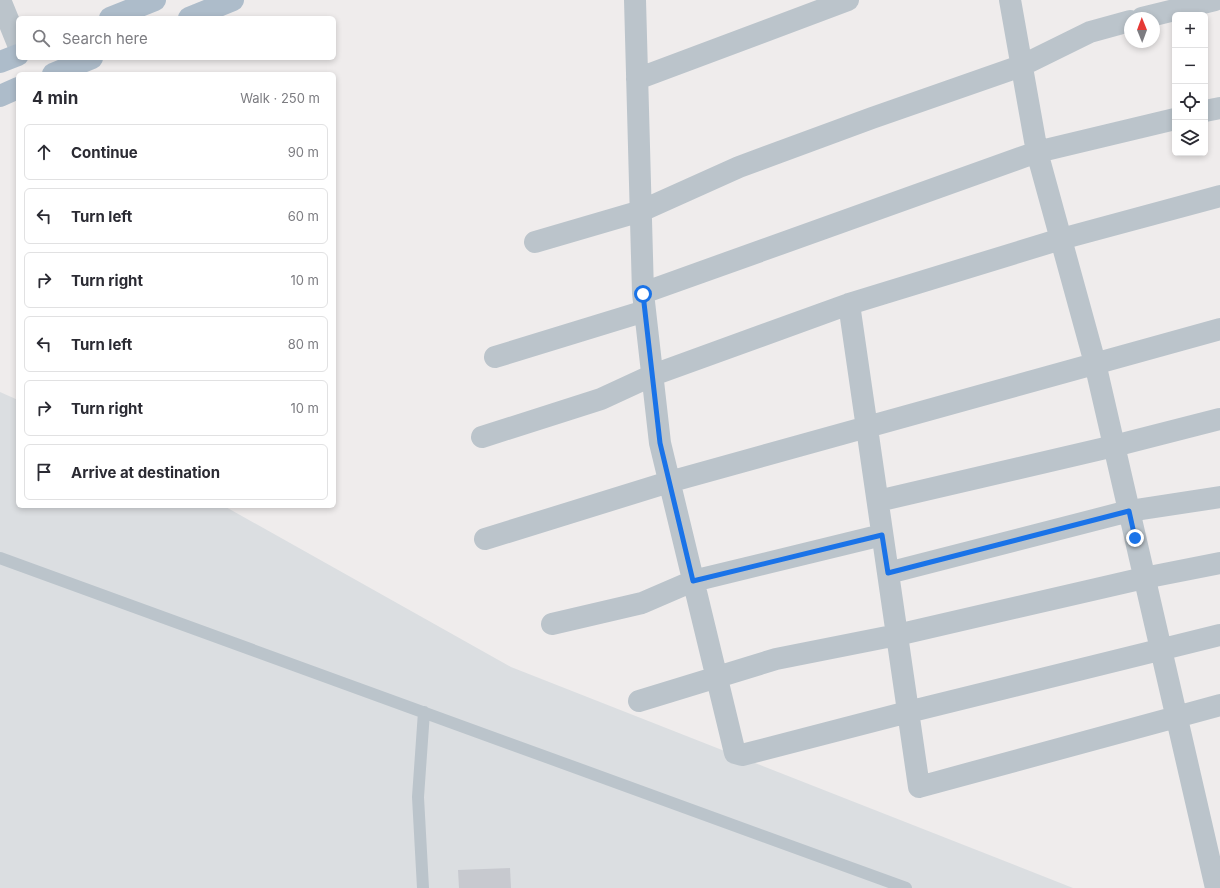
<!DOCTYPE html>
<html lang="en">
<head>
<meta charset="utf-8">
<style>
  :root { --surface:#fff; --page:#f7f7f7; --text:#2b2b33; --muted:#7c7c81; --line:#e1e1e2 }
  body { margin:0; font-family:Inter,sans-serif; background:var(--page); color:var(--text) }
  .controls { position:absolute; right:12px; top:12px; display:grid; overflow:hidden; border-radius:6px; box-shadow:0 2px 6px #0003 }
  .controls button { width:36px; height:36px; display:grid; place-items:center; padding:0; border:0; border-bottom:1px solid var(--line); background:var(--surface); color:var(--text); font:20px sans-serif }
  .compass { position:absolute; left:1124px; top:12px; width:36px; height:36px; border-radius:50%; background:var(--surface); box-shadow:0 2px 6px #0003; rotate:359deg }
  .stop { position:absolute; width:12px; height:12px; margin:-9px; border:3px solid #1a73e8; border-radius:50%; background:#fff }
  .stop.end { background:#1a73e8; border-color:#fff; box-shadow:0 1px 4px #0008 }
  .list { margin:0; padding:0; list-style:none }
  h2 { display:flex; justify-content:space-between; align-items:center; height:52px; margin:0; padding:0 16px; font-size:17px }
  h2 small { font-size:13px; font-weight:400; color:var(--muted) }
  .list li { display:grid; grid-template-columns:26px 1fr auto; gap:12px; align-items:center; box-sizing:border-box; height:56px; margin:0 8px 8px; padding:0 8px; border:1px solid var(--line); border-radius:6px }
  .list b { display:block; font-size:15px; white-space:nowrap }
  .list em { font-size:13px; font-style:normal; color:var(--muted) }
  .icon { flex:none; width:22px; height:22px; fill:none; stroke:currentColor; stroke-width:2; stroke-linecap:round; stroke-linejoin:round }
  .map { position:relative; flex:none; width:1220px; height:888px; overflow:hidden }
  .search { position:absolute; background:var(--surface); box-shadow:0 2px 6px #0003; left:16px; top:16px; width:320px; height:44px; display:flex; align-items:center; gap:10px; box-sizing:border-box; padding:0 14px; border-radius:6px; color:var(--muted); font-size:15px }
  .panel { position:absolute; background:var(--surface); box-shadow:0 2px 6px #0003; left:16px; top:72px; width:320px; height:436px; border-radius:6px }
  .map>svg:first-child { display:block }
  .airport { fill:#dbdee1 }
  .building { fill:#c7c9cf }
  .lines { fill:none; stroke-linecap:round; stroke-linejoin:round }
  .service { stroke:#bbc4cb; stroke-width:12 }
  .minor { stroke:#bbc4cb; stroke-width:22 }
  .primary { stroke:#adbcca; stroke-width:22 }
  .route { stroke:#1a73e8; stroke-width:5 }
</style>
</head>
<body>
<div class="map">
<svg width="1220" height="888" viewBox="0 0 1220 888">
  <rect width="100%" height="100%" fill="#efecec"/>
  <path class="airport" d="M0,392l18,8v106h206l287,161 562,221h-1073z"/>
  <path class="building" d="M510,868l1,20h-52l-1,-18z"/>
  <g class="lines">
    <path class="service" d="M0,558l906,330
      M423,888l-5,-91 6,-85"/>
    <path class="minor" d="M0,0l18,44
      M635,0l8,293 17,150 75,310 7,2 166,-43 312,-77
      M1010,0l27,152 58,211 121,525
      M1142,18l73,-18
      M637,79l211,-79
      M1205,111l15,-3
      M535,242l106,-31 98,-44 133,-49 149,-52 69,-34 40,-11
      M643,293l394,-141 138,-33
      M849,304l70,483 301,-82
      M495,357l150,-46
      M482,437l119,-38 52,-24 196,-71 212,-65 159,-43
      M878,501l236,-55 106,-27
      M485,539l184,-57 551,-153
      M888,573l241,-62 91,-14
      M552,624l90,-21 51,-22 189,-46
      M639,701l137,-42 121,-24 247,-57 76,-15"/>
    <path class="primary" d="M110,18l45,-18
      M189,18l44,-18
      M0,62l18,-7
      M53,74l39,-16
      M0,96l18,-8"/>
  </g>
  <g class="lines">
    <path class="route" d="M643,294l17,149 33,138 189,-46 6,38 241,-62 6,27"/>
  </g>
</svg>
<div class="controls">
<button>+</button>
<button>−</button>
<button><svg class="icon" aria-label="locate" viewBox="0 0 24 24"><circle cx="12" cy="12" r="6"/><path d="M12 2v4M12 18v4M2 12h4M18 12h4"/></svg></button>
<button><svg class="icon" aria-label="layers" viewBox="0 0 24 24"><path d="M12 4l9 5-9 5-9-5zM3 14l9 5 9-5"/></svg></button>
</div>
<svg class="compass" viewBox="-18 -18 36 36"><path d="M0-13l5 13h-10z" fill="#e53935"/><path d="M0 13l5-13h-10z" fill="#7c7c81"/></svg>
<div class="stop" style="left:643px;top:294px"></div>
<div class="stop end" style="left:1135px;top:538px"></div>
<div class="search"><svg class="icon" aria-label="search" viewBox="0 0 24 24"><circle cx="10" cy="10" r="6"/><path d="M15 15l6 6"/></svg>Search here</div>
<section class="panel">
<h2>4 min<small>Walk · 250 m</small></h2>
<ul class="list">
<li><svg class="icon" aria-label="ahead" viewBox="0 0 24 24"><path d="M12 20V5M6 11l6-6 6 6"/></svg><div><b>Continue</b></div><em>90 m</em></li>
<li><svg class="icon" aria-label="left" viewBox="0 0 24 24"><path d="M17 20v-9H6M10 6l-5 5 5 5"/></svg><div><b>Turn left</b></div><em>60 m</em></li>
<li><svg class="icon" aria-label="right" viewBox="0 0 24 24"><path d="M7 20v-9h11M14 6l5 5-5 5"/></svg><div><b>Turn right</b></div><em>10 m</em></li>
<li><svg class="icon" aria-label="left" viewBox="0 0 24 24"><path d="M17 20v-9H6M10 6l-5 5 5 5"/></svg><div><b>Turn left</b></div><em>80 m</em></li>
<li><svg class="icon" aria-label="right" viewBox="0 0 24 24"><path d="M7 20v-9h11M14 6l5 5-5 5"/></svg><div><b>Turn right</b></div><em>10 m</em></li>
<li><svg class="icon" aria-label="arrive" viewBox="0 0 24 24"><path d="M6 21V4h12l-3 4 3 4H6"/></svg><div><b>Arrive at destination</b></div></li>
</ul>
</section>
</div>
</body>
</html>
